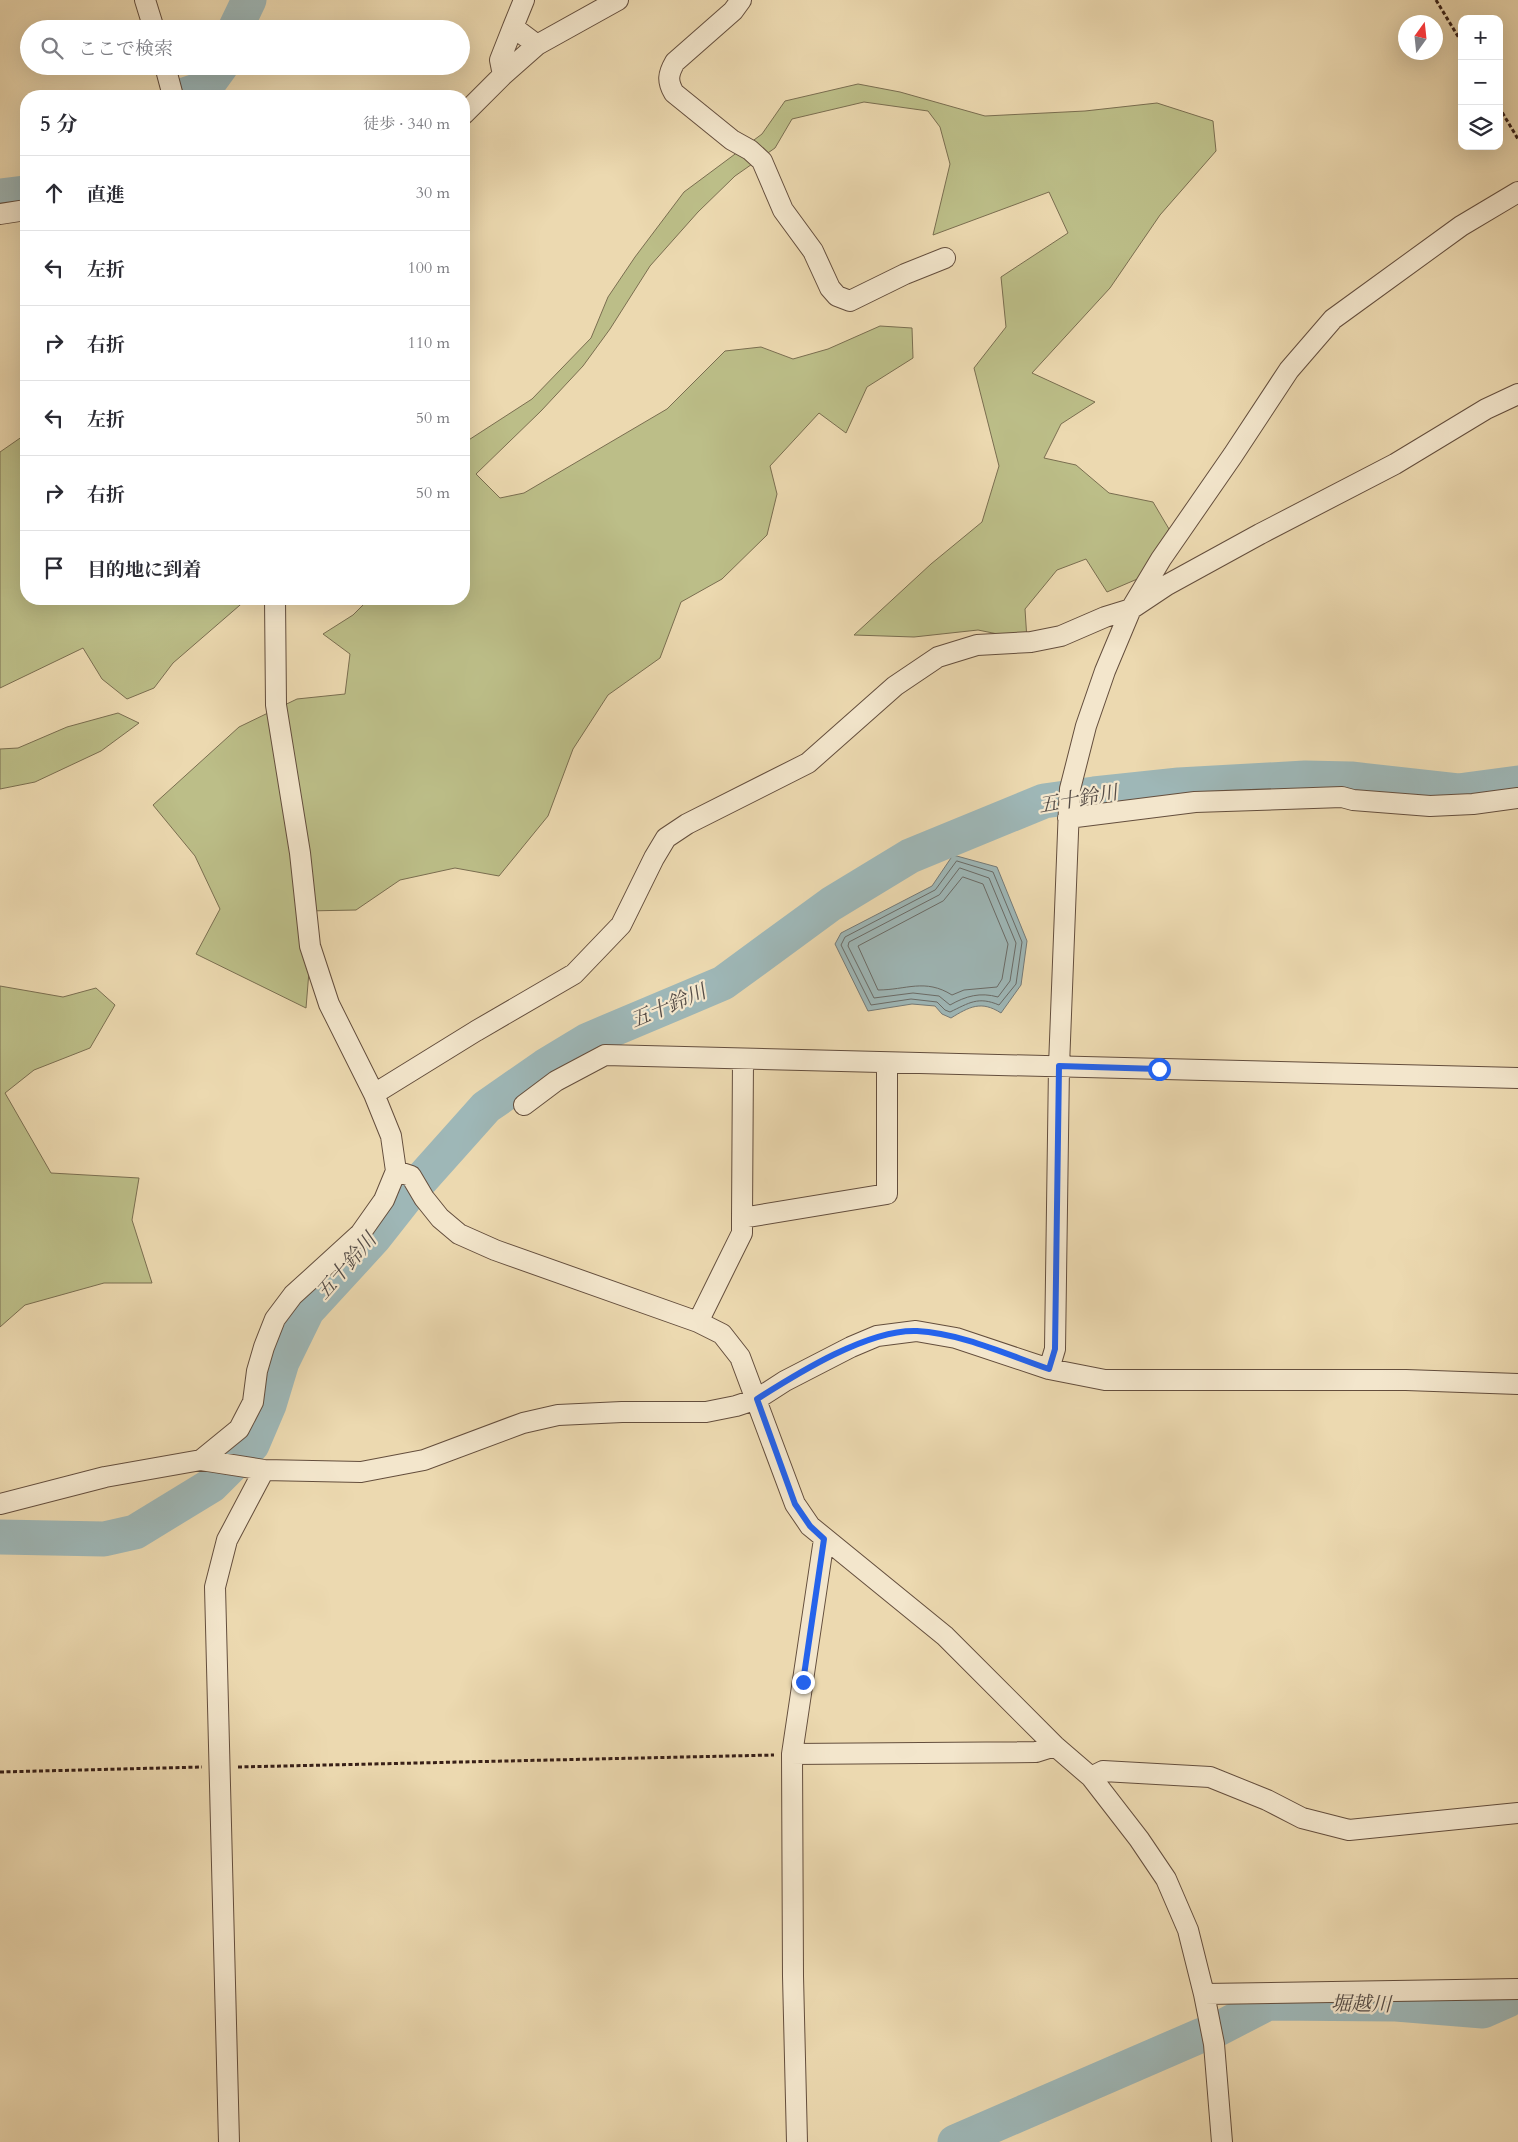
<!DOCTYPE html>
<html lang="ja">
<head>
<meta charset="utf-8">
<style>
  :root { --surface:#fff; --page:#f7f7f7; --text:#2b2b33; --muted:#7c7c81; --line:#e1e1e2 }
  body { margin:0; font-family:Cardo,"Noto Serif JP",serif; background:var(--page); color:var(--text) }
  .controls { position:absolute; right:15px; top:15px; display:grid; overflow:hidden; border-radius:10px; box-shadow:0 5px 20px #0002 }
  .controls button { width:45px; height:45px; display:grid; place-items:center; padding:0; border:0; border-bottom:1px solid var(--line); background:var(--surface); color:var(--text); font:25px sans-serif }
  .compass { position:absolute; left:1398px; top:15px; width:45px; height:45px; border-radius:50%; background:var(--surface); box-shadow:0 5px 20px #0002; rotate:15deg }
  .stop { position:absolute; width:15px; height:15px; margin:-11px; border:4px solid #2563eb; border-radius:50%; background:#fff }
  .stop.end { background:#2563eb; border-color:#fff; box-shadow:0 1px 5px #0008 }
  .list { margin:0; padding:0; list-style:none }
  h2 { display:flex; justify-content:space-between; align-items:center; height:65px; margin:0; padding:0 20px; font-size:21px }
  h2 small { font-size:16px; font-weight:400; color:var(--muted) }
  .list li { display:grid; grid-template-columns:32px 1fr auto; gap:15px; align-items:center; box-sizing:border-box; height:75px; padding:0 20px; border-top:1px solid var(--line) }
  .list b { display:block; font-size:19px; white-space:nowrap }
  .list em { font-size:16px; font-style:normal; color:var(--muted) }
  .icon { flex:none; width:28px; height:28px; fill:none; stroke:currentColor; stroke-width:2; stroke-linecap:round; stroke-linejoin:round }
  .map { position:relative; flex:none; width:1518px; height:2142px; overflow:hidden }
  .search { position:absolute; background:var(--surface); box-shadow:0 5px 20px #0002; left:20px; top:20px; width:450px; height:55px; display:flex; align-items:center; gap:12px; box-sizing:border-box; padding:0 18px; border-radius:28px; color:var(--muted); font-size:19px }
  .panel { position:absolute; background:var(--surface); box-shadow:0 5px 20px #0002; left:20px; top:90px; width:450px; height:515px; border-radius:20px }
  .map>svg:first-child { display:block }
  .green { fill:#bcbe88; stroke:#7a6e50 }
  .water { fill:#9eb7b7; stroke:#757a77 }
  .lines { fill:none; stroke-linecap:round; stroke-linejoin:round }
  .shore { stroke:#6a6b67; stroke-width:1 }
  .river { stroke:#9eb7b7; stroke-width:35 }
  .minor-casing { stroke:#644e3d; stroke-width:22 }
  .path { stroke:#371f17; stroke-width:3; stroke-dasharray:4 2.5; stroke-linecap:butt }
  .minor { stroke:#f3e6cc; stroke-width:20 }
  .route { stroke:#2563eb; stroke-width:6 }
  .labels { text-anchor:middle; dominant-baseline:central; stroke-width:4.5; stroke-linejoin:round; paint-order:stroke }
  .water-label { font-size:20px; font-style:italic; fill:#564d47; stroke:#f3e6cc }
</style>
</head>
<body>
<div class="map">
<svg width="1518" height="2142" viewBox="0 0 1518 2142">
  <rect width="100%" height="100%" fill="#ecd9b0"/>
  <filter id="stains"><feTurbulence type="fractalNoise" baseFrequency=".004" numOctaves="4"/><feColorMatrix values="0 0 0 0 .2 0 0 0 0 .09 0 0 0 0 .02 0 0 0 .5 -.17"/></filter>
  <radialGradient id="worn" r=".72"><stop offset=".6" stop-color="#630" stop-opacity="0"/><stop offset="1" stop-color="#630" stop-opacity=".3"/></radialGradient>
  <path class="green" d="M858,84l42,8 85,24 100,-5 72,-8 56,18 3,30 -56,64 -50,73 -78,85 63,29 -34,22 -17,34 32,7 33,28 44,9 16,27 -27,48 -35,15 -21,-33 -29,11 -32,39 2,31 -49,-10 -64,7 -60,-2 77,-71 51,-42 17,-56 -25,-98 32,-41 -5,-50 67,-44 -19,-41 -116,43 17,-71 -10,-37 -12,-16 -64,-9 -72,17 -17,29 -40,28 -37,36 -48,54 -40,63 -27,37 -42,45 -65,63 24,24 24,-5 143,-84 58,-58 36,-4 32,12 35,-10 52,-23 32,2 1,30 -46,29 -21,46 -27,-20 -49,53 7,28 -10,41 -45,44 -41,23 -21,56 -52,37 -35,54 -25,67 -49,60 -44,-8 -55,12 -44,30 -50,1 4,48 -4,49 -110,-54 24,-45 -25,-53 -42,-51 86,-78 58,-28 48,-5 5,-40 -27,-20 30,-19 16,-16h95v-156l68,-44 59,-61 17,-41 27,-40 49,-65 78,-58 23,-33z
    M26,434v165h99l-1,2 45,2 6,-4h72l-74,64 -19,25 -27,11 -25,-20 -19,-31 -83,40v-236z
    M118,713l21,10 -38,28 -66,31 -35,7v-40l18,-1 49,-21z
    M0,986l63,11 33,-9 19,17 -25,43 -56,22 -29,23 46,80 88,5 -7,42 20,63h-48l-79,22 -25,22z"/>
  <path class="water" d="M953,855l44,12 30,74 -6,44 -20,28c-20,-13 -32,-6 -50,5l-9,-4 -7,-8 -23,-2 -44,7 -33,-67 6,-11 91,-47z"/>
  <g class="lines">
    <path class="shore" d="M957,861l36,11 29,70 -6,42 -17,21c-21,-9 -30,-2 -49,7l-5,-2 -8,-8 -26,-3 -40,6 -30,-60 4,-8 90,-47z
      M960,868l29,10 27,65 -6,38 -12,16c-18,-5 -32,-1 -48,8l-11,-9 -26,-3 -39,5 -26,-52 1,-4 90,-47z
      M963,877l20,7 25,60 -6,35 -5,8 -33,3 -12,5c-27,-17 -46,-5 -74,-5l-20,-44 85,-45z"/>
    <path class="river" d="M235,29l14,-29
      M181,96l24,-8 16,-22
      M0,196l26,-3
      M0,1537l104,2 31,-7 77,-47 40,-40 17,-40 13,-43 25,-51 67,-73 37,-47 75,-84 59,-41 43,-26 135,-57 108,-79 79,-48 134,-55 50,-7 85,-9 126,-7 46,1 107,12 60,-8
      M1218,2029l50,-26 128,1 87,7 25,-11
      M955,2142l247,-107"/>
    <g class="minor-casing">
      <path id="minor" d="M145,0l9,29
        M741,0l-8,11 -58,51c-7,12 -8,19 -1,31l58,47 18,10 12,11 21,49 30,41 17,37 7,8 13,5 55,-27 40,-16
        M513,27l11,-27
        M165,66l8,30
        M503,75l-3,-15 13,-33 24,18
        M464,114l39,-39 34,-30 81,-45
        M0,214l26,-4
        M1068,818l127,-16 147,-5 11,3 77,6 43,-2 45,-6
        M743,1059l-1,159 145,-24v-131
        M374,1094l102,-63 98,-57 47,-49 33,-67 12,-20 21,-14 121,-61 87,-77 43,-29 39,-12 54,-3 30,-6 44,-19 26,-8 36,-24 93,-51 135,-70 91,-55 32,-15
        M524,1105l32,-24 49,-26 913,23
        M396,1171l15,5 13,22 16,20 19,16 36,16 203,72 24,12 18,23 55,147 15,22 135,110 110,110 36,31 48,62 27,40 22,51 16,64 10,50 8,98
        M698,1322l44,-89v-15
        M1049,1369l6,-20 4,-283 10,-259 1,-18 16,-63 19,-55 26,-62 30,-50 72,-104 56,-85 44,-51 128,-93 57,-34
        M201,1460l38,-31 14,-27 4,-31 7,-24 11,-28 18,-24 67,-61 24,-34 12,-29 -5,-35 -17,-42 -45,-90 -19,-58 -10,-93 -24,-148 -1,-106
        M0,1504l105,-27 96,-17 63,10 97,2 63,-12 99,-37 35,-8 64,-3h84l30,-6 21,-7 28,-18 66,-34 26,-11 39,-5 40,7 93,31 56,11h301l112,4
        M792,1754l244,-2 19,-6
        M1091,1777l12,-6 107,6 57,23 35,18 47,12 169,-17
        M1204,1994l314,-5
        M229,2142l-14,-555 12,-47 37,-70
        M797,2142l-4,-166 -1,-222 32,-215"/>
    </g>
    <path class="path" d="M1436,0l26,43
      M1499,107l19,32
      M238,1767l536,-12
      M0,1772l202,-5"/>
    <use href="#minor" class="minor"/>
  </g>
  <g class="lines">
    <path class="route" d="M803,1682l21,-143 -14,-13 -15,-22 -38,-105c41,-26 111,-70 160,-68 43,2 91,24 132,38l6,-20 4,-283 100,3"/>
  </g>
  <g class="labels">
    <g class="water-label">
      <text transform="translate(1078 799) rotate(-10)">五十鈴川</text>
      <text transform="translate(668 1006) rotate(-23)">五十鈴川</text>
      <text transform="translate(346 1266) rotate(-49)">五十鈴川</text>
      <text transform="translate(1361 2004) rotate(1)">堀越川</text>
    </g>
  </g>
  <rect width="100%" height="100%" filter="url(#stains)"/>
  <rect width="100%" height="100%" fill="url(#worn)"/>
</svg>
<div class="controls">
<button>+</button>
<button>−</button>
<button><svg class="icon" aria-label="layers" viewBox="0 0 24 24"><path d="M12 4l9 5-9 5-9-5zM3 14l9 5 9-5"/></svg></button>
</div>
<svg class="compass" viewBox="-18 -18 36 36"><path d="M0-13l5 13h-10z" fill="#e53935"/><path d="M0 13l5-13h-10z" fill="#7c7c81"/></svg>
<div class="stop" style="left:1159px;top:1069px"></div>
<div class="stop end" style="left:803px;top:1682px"></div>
<div class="search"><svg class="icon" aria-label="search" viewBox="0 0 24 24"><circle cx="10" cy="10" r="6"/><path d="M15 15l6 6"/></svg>ここで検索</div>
<section class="panel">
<h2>5 分<small>徒歩 · 340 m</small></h2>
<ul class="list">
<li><svg class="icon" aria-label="ahead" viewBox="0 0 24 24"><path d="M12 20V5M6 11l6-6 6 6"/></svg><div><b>直進</b></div><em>30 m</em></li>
<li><svg class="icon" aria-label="left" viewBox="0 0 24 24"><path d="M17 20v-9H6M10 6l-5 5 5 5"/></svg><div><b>左折</b></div><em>100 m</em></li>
<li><svg class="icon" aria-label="right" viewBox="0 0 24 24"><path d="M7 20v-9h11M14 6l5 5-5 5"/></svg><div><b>右折</b></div><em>110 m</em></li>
<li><svg class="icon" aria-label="left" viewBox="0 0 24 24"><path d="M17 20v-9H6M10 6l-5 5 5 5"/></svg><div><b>左折</b></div><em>50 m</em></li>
<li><svg class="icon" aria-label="right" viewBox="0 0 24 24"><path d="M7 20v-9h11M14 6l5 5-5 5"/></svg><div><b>右折</b></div><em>50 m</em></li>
<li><svg class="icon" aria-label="arrive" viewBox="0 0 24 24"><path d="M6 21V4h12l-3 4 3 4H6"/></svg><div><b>目的地に到着</b></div></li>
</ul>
</section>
</div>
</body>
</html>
